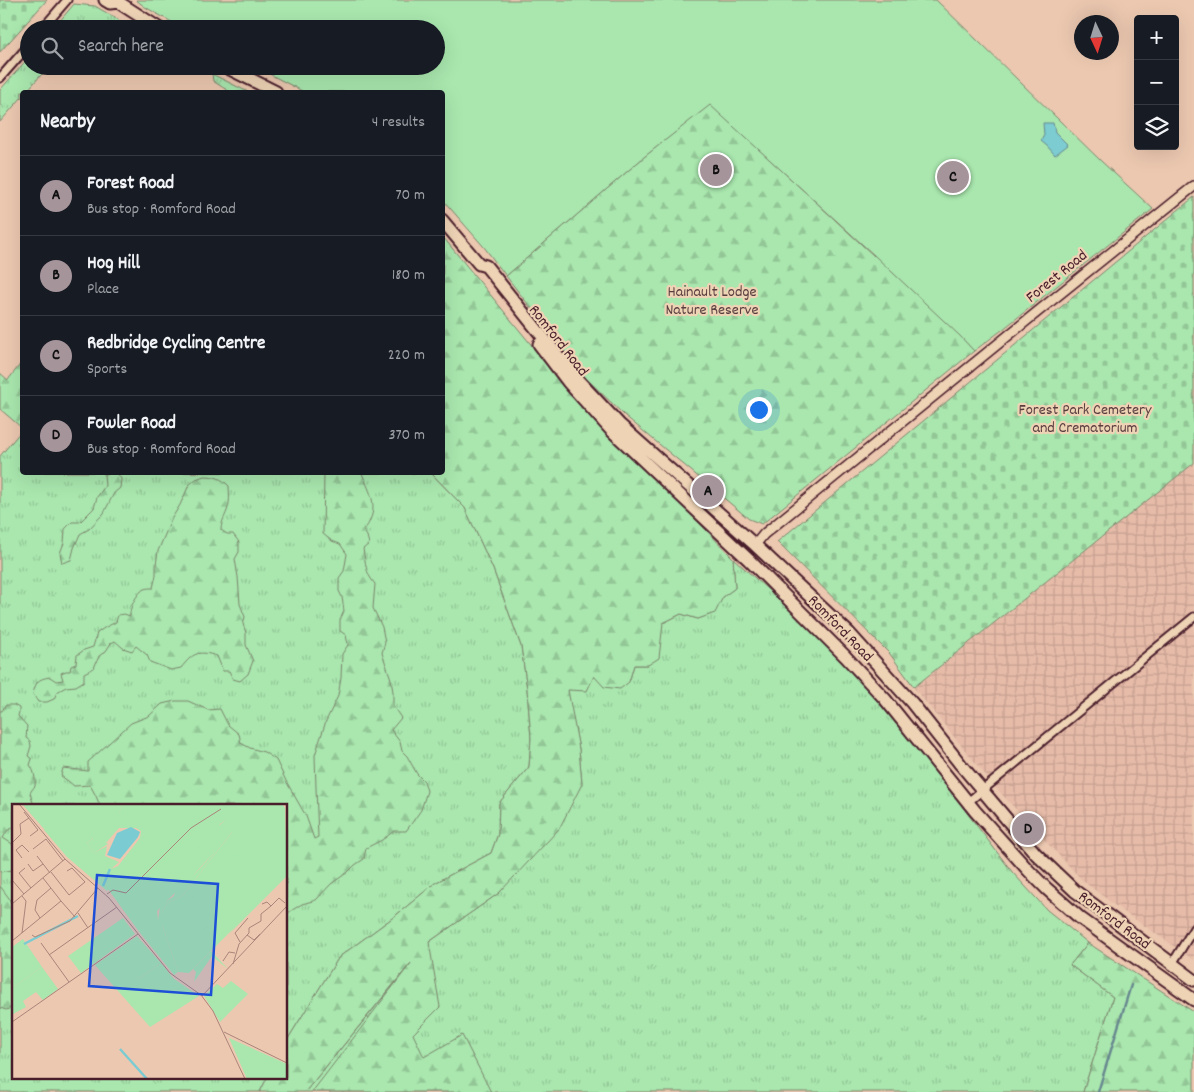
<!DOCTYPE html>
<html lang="en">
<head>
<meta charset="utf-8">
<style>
  :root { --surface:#171b24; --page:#242831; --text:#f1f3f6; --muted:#9ea1a6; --line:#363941; --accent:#a6949b }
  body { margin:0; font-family:Dekko,sans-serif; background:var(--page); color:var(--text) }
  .controls { position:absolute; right:15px; top:15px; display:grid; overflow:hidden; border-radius:5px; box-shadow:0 5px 20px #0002 }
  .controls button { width:45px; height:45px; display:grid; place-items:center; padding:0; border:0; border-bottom:1px solid var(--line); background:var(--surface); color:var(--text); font:25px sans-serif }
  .compass { position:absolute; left:1074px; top:15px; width:45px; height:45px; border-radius:50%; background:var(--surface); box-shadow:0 5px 20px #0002; rotate:176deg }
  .you { position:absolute; left:758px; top:409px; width:18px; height:18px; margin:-12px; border:4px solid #fff; border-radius:50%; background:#1a73e8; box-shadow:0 0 0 8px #1a73e833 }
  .badge { display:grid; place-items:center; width:32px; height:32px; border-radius:50%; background:var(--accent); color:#111; font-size:16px; font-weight:700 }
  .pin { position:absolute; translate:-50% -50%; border:2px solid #fff; box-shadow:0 1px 5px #0006 }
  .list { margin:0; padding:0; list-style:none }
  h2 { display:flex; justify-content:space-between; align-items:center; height:65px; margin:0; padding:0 20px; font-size:21px }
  h2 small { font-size:16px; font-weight:400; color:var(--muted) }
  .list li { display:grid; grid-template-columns:32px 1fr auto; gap:15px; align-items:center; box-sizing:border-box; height:80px; padding:0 20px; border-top:1px solid var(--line) }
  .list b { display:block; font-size:19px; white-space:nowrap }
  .list p { margin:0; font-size:16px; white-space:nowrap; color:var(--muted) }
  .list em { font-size:16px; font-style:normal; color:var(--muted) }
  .icon { flex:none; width:28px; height:28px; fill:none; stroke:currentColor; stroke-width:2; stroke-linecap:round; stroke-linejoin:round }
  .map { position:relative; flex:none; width:1194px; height:1092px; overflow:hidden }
  .search { position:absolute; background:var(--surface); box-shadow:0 5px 20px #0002; left:20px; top:20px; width:425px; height:55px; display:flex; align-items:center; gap:12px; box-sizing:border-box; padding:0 18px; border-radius:28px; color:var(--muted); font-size:19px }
  .panel { position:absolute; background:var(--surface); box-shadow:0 5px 20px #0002; left:20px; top:90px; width:425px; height:385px; border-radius:5px }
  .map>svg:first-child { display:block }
  .industrial { fill:url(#industrial-grid) }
  .grass { fill:url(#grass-tufts); stroke:#7a836c }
  .forest { fill:url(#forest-firs); stroke:#7a836c }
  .cemetery { fill:url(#cemetery-stones); stroke:#7a836c }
  .park { fill:#a9e7ae; stroke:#7a836c }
  .water { fill:#7bccd2; stroke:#67878f }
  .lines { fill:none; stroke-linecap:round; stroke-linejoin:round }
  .stream { stroke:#67878f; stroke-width:2.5 }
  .minor-casing { stroke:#4a1f2b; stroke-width:11 }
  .tertiary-casing { stroke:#4a1f2b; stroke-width:12 }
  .primary-casing { stroke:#4a1f2b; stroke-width:15 }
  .minor { stroke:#eed3b5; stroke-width:7 }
  .tertiary { stroke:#eed3b5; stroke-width:9 }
  .primary { stroke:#eed3b5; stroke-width:11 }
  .labels { text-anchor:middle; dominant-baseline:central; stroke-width:4.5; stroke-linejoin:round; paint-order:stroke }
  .street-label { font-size:16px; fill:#4a1f2b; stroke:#eed3b5 }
  .park-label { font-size:16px; fill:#583d3f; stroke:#eed3b5 }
  .inset-river { fill:none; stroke:#7bccd2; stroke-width:2.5 }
  .inset-road { fill:none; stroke:#ab847b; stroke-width:1 }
  .view { fill:#1d4ed8; fill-opacity:0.15; stroke:#1d4ed8; stroke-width:2.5 }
  .inset-edge { fill:none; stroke:#4a1f2b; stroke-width:2.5 }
</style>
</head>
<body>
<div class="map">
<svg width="1194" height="1092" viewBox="0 0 1194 1092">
  <defs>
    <pattern id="industrial-grid" width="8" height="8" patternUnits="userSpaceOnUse" patternTransform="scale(1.25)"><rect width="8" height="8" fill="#e6bba8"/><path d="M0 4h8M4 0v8" fill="none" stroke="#c7a091"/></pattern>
    <pattern id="grass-tufts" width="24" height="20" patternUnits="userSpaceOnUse" patternTransform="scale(1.25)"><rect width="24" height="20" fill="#a9e7ae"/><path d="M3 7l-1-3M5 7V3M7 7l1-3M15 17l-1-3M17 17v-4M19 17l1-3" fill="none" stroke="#93c696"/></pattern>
    <pattern id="forest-firs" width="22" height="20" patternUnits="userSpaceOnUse" patternTransform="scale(1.25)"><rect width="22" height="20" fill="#a9e7ae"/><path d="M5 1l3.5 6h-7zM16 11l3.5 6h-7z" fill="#93c696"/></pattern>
    <pattern id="cemetery-stones" width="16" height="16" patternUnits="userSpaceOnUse" patternTransform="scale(1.25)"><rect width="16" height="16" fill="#a9e7ae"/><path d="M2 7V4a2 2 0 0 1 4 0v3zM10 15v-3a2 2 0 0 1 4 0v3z" fill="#93c696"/></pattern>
  </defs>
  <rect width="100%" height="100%" fill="#ecc8b0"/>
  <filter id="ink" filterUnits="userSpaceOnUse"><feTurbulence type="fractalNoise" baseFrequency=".02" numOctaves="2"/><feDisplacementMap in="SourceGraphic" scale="10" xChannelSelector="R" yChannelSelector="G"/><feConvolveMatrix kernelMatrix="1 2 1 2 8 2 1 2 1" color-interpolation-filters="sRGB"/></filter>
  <g filter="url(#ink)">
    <path class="industrial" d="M1194,463v497l-77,-53 -34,-26 -87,-93 -82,-100z"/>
    <path class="grass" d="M74,4l21,2 39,23h-81z
      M29,57v9h20l-23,26h-4v5l-22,25v-32z
      M212,74l36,18h-18l-17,-11z
      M22,430v42l409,1 34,35 28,61 28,77 6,43 4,49 -2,29 -30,36 -1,31 -7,19 -56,30 -40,33 -56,41 -53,85v-236h-272v272h253l-7,14h-260v-636z
      M733,558l67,61 67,70 58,69 88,115 34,37 41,33 -18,22 43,32 -30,95h-778l124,-150 70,-49 83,-109 -3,-35 -12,-59 27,-14 35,6 5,-17h14l15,-42 18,-9 17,5 16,-6 9,-16 12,-9z"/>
    <path class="forest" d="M710,104l164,152 8,-10 92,105 -212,173 -13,-5 -125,-104 -38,-37 -80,-102 138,-119z
      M443,237l145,177 90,87 55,57 2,30 -12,9 -8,16 -17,6 -17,-5 -18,9 -4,35 -11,7h-14l-5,17 -9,7 -16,-2 -10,-11 -7,15 -19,-1 11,59 3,35 -23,45 -60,64 -70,49 11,65 -27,27 11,23 38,-22 29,57h-179l99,-129 -106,129h-45l7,-14h19v-36l53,-85 56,-41 40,-33 56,-30 7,-19 1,-31 30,-36 2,-29 -4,-49 -6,-43 -28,-77 -28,-61 -34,-35 11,-1z
      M22,362v66l-22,-19v-36l8,7z
      M113,473l5,1 3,5 -1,9 -6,5 -10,20 -15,16 -9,5 -6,14 -3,12 -9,3 -2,-10 4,-10 1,-14 7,-7h8l14,-14 3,-11 8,-11 -1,-12z
      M324,473h38c6,16 16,30 8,47 -2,5 -3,7 -7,10l4,6 2,8 -6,5c3,14 2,24 12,35l-2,24 9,19 3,15 -3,11 9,26 2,13v14l8,12 -10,12 9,12 2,9 5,5 10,18 7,7 3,10 -6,19 -15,21h-12l-12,9 -16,8 -2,11 -9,6 -7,7 -17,12 -15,16 -14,4 -16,10v-108h-186l-4,-10 -6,-11 -16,1 -6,-5 -7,-5 2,-8 25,3v-9l43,-39 18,-7 13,-12 13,-3h13l20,9 12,-1 8,16 11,9 2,9 9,5 14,4 12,8 10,21 20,35 8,23 4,-2 -2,-49 -1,-33 11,-34 12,-25 3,-18 1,-24 6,-9 -2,-10 -6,-4v-11l4,-9 -2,-14 -3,-6v-13l5,-7 3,-17 -7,-10 -8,-3 -9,-7z
      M204,476c11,0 17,2 25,10 0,5 1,11 0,17 -1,10 -8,17 -8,27l6,4h6l6,8v10l-4,7 3,18 2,27 5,13 -2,7 3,9v12l7,16 -5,13 -8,7 -7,-2 -4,-8h-6l-6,-15c-19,-6 -24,-3 -36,12l-10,2 -21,-8 -3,-7 -11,-9 -4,5 -9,-3 -8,-7 -4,2 -5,8 -7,5 -5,12 -10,5v8l-8,5 -10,1 -9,5 -3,7 -7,3h-9l-5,-8c3,-12 4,-15 17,-17l6,4 7,-1 -2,-7 5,-2h4l1,-5 5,-2 1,-9 7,-5 9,-3 4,-14 7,-5 12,-6 2,-7 6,-1 6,2c-1,-8 7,-23 14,-27 3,-1 6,-1 9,-1l3,-13v-10l2,-14 14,-33 8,-13 9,-20 7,-6z
      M7,705h7l5,3v4l-1,4 9,10c-1,5 0,8 -1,12l4,3 1,5 -3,10 4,3 -2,6c4,5 6,14 5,21 -1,1 -4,5 -5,7l4,13h-20v21l-7,4 -4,7 11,7v16l-2,9 -12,2v-161h2l3,-5z
      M0,886l9,12 5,12v97l-8,3 -6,-2z
      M1088,943l106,69v80h-111l30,-95 -43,-32z"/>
    <path class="cemetery" d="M0,0h47l-47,52z
      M1194,197v266l-280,224 -24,-33 -113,-112z"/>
    <path class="park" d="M136,0h800l166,162 51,47 -151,121 -28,21 -14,-15 -85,-80 -165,-151 -66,52 -138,119 -22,-29 -41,-47 -1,-108h-138l-50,-26h182v-37h-252l-39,-22z"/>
    <path class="water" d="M1043,123h10l2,9 13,13 -13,10 -8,-9 -6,-5 3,-6z"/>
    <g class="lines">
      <path class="stream" d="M1098,1092l33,-107"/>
      <g class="minor-casing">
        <path id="minor" d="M42,29l25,-29
          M0,78l29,-33
          M968,802l226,-185
          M1172,964l22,-36"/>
      </g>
      <g class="tertiary-casing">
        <path id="tertiary" d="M755,545l9,-11 272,-221 158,-127"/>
      </g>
      <g class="primary-casing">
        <path id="primary" d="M105,0l5,3 8,-1 42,27
          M224,66l52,26
          M442,220l37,44 7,2 88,110 45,48 136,121 94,88 63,70 49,62 75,89 39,37 119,89
          M539,344l29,38 43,48 138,130 96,96 40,43 90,112 54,60 18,18 33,29 114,82"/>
      </g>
      <use href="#minor" class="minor"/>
      <use href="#tertiary" class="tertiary"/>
      <use href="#primary" class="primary"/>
    </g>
  </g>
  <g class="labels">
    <g class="street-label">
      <text transform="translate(1057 277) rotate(-39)">Forest Road</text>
      <text transform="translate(558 341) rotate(52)">Romford Road</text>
      <text transform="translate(840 629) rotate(46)">Romford Road</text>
      <text transform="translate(1114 921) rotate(37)">Romford Road</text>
    </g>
    <g class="park-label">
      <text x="712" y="292">Hainault Lodge<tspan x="712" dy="18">Nature Reserve</tspan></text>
      <text x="1085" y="410">Forest Park Cemetery<tspan x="1085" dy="18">and Crematorium</tspan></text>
    </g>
  </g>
  <g transform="translate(12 804)">
    <rect width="275" height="275" fill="#ecc8b0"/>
    <path d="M10,0l26,1 17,10 -20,15zM111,0h159l3,4 2,67 -98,98 -11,-1 -16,-47v-12l5,-9 16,-9 50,-64 -5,-13 -8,6 -7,30 -56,57 1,9 -18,13 -35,-48 6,-16 7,-3 22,-28 1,-7 -5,-3h-17v-15zM84,32l12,8 -14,9 -7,-10zM217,234l58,26v15h-40z" fill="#a9e7ae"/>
    <path d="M30,0h81l-4,9v15l-14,16 -6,1v-5l-6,-2 -6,5 7,10 13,-7 -2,10 14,6 -8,7 -6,16 4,4 -2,2 -40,-34 -23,-27 20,-15zM243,0h3l5,14 -9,5zM216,13l6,13h9v8l8,3 -1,9 -6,5 -22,1 -6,8 7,-16 8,-4 5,-7 -4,-5 -49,63 -16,9 -5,9v12l16,47 -4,3 -34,-42 8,-10 10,-3 2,-14 14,-10 2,-10h-5l-3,-20 -4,1 -2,-7 3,-3 2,8 7,-4 4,3 7,-7 10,-2 -2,-5 11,-5 7,9 -18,22 20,-22 4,-26zM253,19l1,14 -5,18 3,-22 -2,-4 -9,1v-2zM266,40l8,6 1,8 -11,5 -3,-4 5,-5zM251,51l-3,20 -4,-6 -10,-1v-5l12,-1zM225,54l7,3v5l-13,2 -8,-3 1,-6zM275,69v3l-58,58 12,-15 -1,-8 10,-1zM202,84l1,5 13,2 10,-3 -6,3h-8l5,8 -7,6 -7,14 -2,-11 5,-7 -8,-15zM188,88l10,24 -11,6 -6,-1 -9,-13 -5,38 -5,-37zM179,120l13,5 4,-5h4l-13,10 -6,13zM125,132l24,27 -22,16 -28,-25zM199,147l17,18 -16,-13 -18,26 2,-10 -3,-3z" fill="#a9e7ae"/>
    <path d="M111,114l12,16 -54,39 -13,-17zM11,135l19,28 -30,21v-41zM219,177l17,13 -28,28 -16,-26 13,-12 6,4z" fill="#a9e7ae"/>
    <path d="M183,27l9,14 -10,4 -16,15 -11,-9 22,-22zM102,148l25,27 22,-16 12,15 26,18 -49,31 -55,-62zM30,163l16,22 -15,11 -7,-8 -13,9 3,6 -13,7 -1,-26z" fill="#a9e7ae"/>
    <path d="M119,23l9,5 -2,5 -18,22 -13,-4 10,-22z" fill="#7bccd2"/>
    <path class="inset-river" d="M91,82l7,-17M12,140l54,-28M108,245l27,30"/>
    <path class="inset-road" d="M7,0l46,55 44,39 61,75 31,22 12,16 32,68M12,8l14,18 -8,6M0,39l9,-9 -1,-10 9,-6M21,45l13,-10 17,22M25,52l13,17M10,54l-6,-8 6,-5 7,7M16,60l5,7 10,-7M13,64l-6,5 12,15M39,68l18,23 16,-13 -13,-14 -5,3M0,76l12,14M95,90l6,-4 13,3 65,-65 30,-19M49,97l14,16M0,100l53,-45M259,102l8,-8 6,5M66,109l10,15M249,110l10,-8 -4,-4 -5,2M28,114l-5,-8 2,-10 14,-12M10,129l4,-32 -4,-5M20,131l3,2 35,-16 28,-33M235,131l7,5 6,-6M0,137l49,-40 -18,-23M228,138l-5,-9 13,-15M29,139l28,39M37,151l68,-48M211,157l6,-9 6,1M221,160l6,-20 10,-11v-5l12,-7v-7M190,192l85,-90M0,218l126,-88M212,228l63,31"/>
    <path class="view" d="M85,71l121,9 -7,111 -122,-9z"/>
    <rect width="275" height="275" class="inset-edge"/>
  </g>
</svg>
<div class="controls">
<button>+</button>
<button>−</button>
<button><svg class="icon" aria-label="layers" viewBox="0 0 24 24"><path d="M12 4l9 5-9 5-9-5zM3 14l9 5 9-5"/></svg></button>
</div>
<svg class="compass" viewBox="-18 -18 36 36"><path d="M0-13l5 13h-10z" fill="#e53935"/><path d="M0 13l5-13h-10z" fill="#9ea1a6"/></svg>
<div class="you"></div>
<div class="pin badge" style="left:708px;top:491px">A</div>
<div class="pin badge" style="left:716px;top:170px">B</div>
<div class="pin badge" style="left:953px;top:177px">C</div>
<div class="pin badge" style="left:1028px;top:829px">D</div>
<div class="search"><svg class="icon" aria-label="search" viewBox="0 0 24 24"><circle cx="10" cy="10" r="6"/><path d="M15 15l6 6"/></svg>Search here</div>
<section class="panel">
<h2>Nearby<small>4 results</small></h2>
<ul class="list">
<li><span class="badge">A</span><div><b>Forest Road</b><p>Bus stop · Romford Road</p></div><em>70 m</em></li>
<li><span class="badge">B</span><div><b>Hog Hill</b><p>Place</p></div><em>180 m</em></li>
<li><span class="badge">C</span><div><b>Redbridge Cycling Centre</b><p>Sports</p></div><em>220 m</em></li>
<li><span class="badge">D</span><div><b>Fowler Road</b><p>Bus stop · Romford Road</p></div><em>370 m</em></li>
</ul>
</section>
</div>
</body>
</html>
